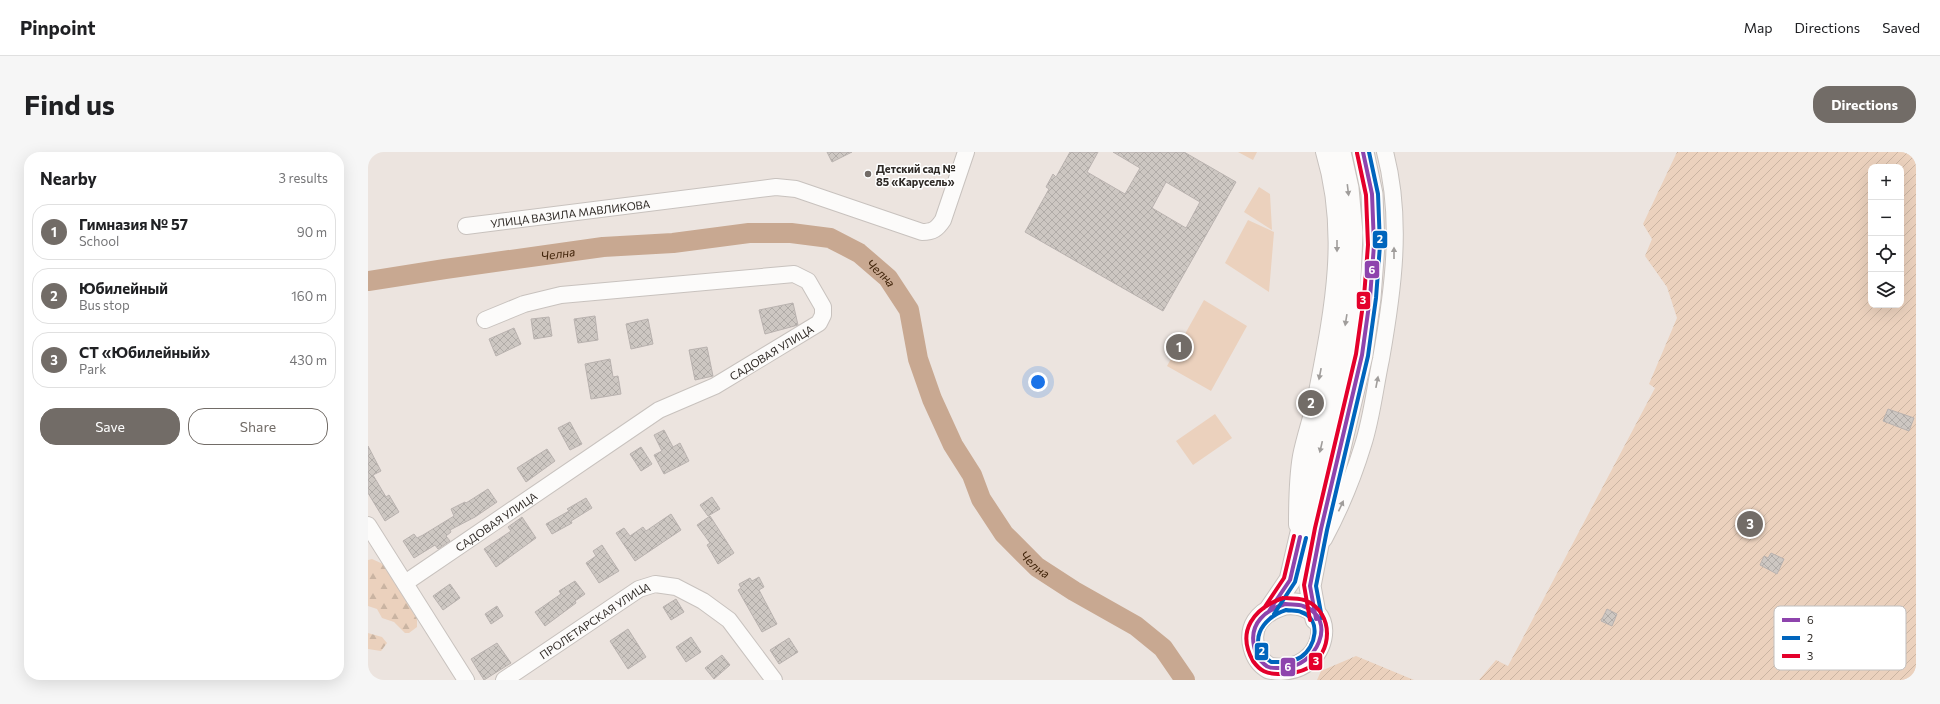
<!DOCTYPE html>
<html lang="en">
<head>
<meta charset="utf-8">
<style>
  :root { --surface:#fff; --page:#f6f6f6; --text:#202124; --muted:#757577; --line:#e0e0e0; --accent:#726c67 }
  body { margin:0; font-family:Commissioner,sans-serif; background:var(--page); color:var(--text) }
  .controls { position:absolute; right:12px; top:12px; display:grid; overflow:hidden; border-radius:8px; box-shadow:0 4px 16px #0002 }
  .controls button { width:36px; height:36px; display:grid; place-items:center; padding:0; border:0; border-bottom:1px solid var(--line); background:var(--surface); color:var(--text); font:20px sans-serif }
  .you { position:absolute; left:670px; top:230px; width:14px; height:14px; margin:-10px; border:3px solid #fff; border-radius:50%; background:#1a73e8; box-shadow:0 0 0 6px #1a73e833 }
  .badge { display:grid; place-items:center; width:26px; height:26px; border-radius:50%; background:var(--accent); color:#fff; font-size:13px; font-weight:700 }
  .pin { position:absolute; translate:-50% -50%; border:2px solid #fff; box-shadow:0 1px 4px #0006 }
  .list { margin:0; padding:0; list-style:none }
  h2 { display:flex; justify-content:space-between; align-items:center; height:52px; margin:0; padding:0 16px; font-size:17px }
  h2 small { font-size:13px; font-weight:400; color:var(--muted) }
  .list li { display:grid; grid-template-columns:26px 1fr auto; gap:12px; align-items:center; box-sizing:border-box; height:56px; margin:0 8px 8px; padding:0 8px; border:1px solid var(--line); border-radius:16px }
  .list b { display:block; font-size:15px; white-space:nowrap }
  .list p { margin:0; font-size:13px; white-space:nowrap; color:var(--muted) }
  .list em { font-size:13px; font-style:normal; color:var(--muted) }
  .actions { display:flex; gap:8px; padding:12px 16px }
  .actions a { flex:1; padding:9px 0; border:1px solid var(--accent); border-radius:16px; text-align:center; font-size:14px; color:var(--accent) }
  .actions .main { background:var(--accent); color:#fff }
  .icon { flex:none; width:22px; height:22px; fill:none; stroke:currentColor; stroke-width:2; stroke-linecap:round; stroke-linejoin:round }
  .map { position:relative; flex:none; width:1548px; height:528px; overflow:hidden; border-radius:16px }
  header { display:flex; align-items:center; gap:24px; box-sizing:border-box; height:56px; padding:0 20px; background:var(--surface); border-bottom:1px solid var(--line) }
  header strong { font-size:19px }
  nav { display:flex; gap:22px; margin-inline-start:auto; font-size:14px }
  .intro { display:flex; align-items:center; justify-content:space-between; box-sizing:border-box; height:96px; padding:0 24px }
  h1 { margin:0; font-size:28px }
  .button { padding:10px 18px; border-radius:16px; background:var(--accent); color:#fff; font-size:14px; font-weight:700 }
  main { display:flex; gap:24px; padding:0 24px }
  aside { flex:1; background:var(--surface); border-radius:16px; box-shadow:0 4px 16px #0002 }
  .map>svg:first-child { display:block }
  .forest { fill:url(#forest-firs) }
  .garden { fill:url(#garden-furrows); fill-rule:evenodd }
  .pitch { fill:#ebd1bd }
  .lines { fill:none; stroke-linecap:round; stroke-linejoin:round }
  .river { stroke:#c8a891; stroke-width:20 }
  .building { fill:url(#building-cross-hatch); stroke:#b9b2af; fill-rule:evenodd }
  .minor-casing { stroke:#c8c2be; stroke-width:18 }
  .major-casing { stroke:#c8c2be; stroke-width:23 }
  .minor { stroke:#fcfbfa; stroke-width:16 }
  .major { stroke:#fcfbfa; stroke-width:21 }
  .bus-1-casing { stroke:#fff; stroke-width:7 }
  .bus-2-casing { stroke:#fff; stroke-width:7 }
  .bus-3-casing { stroke:#fff; stroke-width:7 }
  .bus-1 { stroke:#8e44ad; stroke-width:4 }
  .bus-2 { stroke:#0065bd; stroke-width:4 }
  .bus-3 { stroke:#e4002b; stroke-width:4 }
  .oneway { fill:#a09d9b }
  .poi-dot { fill:#726c67; stroke:#fff; stroke-width:1.5 }
  .labels { text-anchor:middle; dominant-baseline:central; stroke-width:3; stroke-linejoin:round; paint-order:stroke }
  .poi-label { font-size:11px; font-weight:bold; fill:#302b27; stroke:#fff; text-anchor:start }
  .street-label { font-size:11px; fill:#302b27; stroke:#fff }
  .water-label { font-size:12px; font-style:italic; fill:#402309; stroke:#fff }
  .key { fill:#fff; stroke:#c1bfbe; stroke-width:1 }
  .key-label { font-size:11px; fill:#302b27 }
  .line-badge { stroke:#fff; stroke-width:1.5 }
  .badge-label { font-size:11px; text-anchor:middle; font-weight:bold; fill:#fff }
</style>
</head>
<body>
<header>
<strong>Pinpoint</strong>
<nav><a>Map</a><a>Directions</a><a>Saved</a></nav>
</header>
<div class="intro"><h1>Find us</h1><a class="button">Directions</a></div>
<main>
<aside>
<h2>Nearby<small>3 results</small></h2>
<ul class="list">
<li><span class="badge">1</span><div><b>Гимназия № 57</b><p>School</p></div><em>90 m</em></li>
<li><span class="badge">2</span><div><b>Юбилейный</b><p>Bus stop</p></div><em>160 m</em></li>
<li><span class="badge">3</span><div><b>СТ «Юбилейный»</b><p>Park</p></div><em>430 m</em></li>
</ul>
<div class="actions"><a class="main">Save</a><a>Share</a></div>
</aside>
<div class="map">
<svg width="1548" height="528" viewBox="0 0 1548 528">
  <defs>
    <pattern id="forest-firs" width="22" height="20" patternUnits="userSpaceOnUse"><rect width="22" height="20" fill="#ebd1bd"/><path d="M5 1l3.5 6h-7zM16 11l3.5 6h-7z" fill="#cab4a2"/></pattern>
    <pattern id="garden-furrows" width="10" height="10" patternUnits="userSpaceOnUse"><rect width="10" height="10" fill="#ebd1bd"/><path d="M-1 1l2-2M0 10L10 0M9 11l2-2" fill="none" stroke="#cab4a2"/></pattern>
    <pattern id="building-cross-hatch" width="8" height="8" patternUnits="userSpaceOnUse"><rect width="8" height="8" fill="#cdc7c2"/><path d="M0 0l8 8M0 8l8-8" fill="none" stroke="#b0aba7"/></pattern>
  </defs>
  <rect width="100%" height="100%" fill="#ece4df"/>
  <path class="forest" d="M4,407l11,5 34,55v8l-8,6h-4l-11,-11 -12,-4 -5,-9 -9,-3v-46z
    M0,481l14,4 5,6 -6,8 -13,-2z"/>
  <path class="garden" d="M1309,0h239v528h-437l17,-20 12,6 147,-278 -6,-4 28,-66 -10,-31 -22,-31 7,-17 -9,-15zM1503,15h30v138h-30z
    M988,504l58,24h-97l4,-9z"/>
  <path class="pitch" d="M870,0h19l-4,8z
    M891,35l11,7 2,36 -28,-18z
    M880,68l26,12 -5,60 -44,-29z
    M836,148l43,26 -36,65 -44,-25z
    M847,262l17,24 -39,27 -17,-24z"/>
  <g class="lines">
    <path class="river" id="s1" d="M0,129l77,-12 158,-22 70,-4 76,-10h42l39,5 29,15 29,25 21,32 9,49 14,40 21,46 19,30 9,24 23,35 33,33 37,24 62,35 27,22 22,32"/>
  </g>
  <path class="building" d="M459,0h25l-20,10z
    M702,0h28l-11,20 38,22 15,-26 -27,-16h71l52,30 -73,129 -138,-79 24,-43 -3,-2 7,-13 3,3zM798,30l34,20 -14,26 -34,-20z
    M425,151l5,22 -33,9 -6,-24z
    M227,164l3,24 -20,3 -4,-24z
    M181,165l3,19 -18,3 -3,-20z
    M280,167l5,25 -22,5 -5,-25z
    M146,176l7,16 -25,12 -7,-17z
    M339,195l6,29 -18,4 -6,-30z
    M242,207l3,18 5,-1 3,18 -30,5 -6,-35z
    M1520,257l26,9 -5,13 -26,-10z
    M202,270l12,22 -12,6 -12,-22z
    M296,278l9,17 7,-4 9,18 -25,13 -10,-19 8,-4 -8,-16z
    M0,294l13,25 -8,4 13,22 3,-2 10,17 -14,9 -17,-28z
    M273,295l11,17 -11,7 -11,-17z
    M179,297l8,12 -29,21 -9,-14z
    M120,337l9,13 -22,15 -25,13 1,2 -5,4 4,5 -12,8 -3,-4 -21,13 -11,-17 11,-7 3,4 6,-3 31,-19 -3,-7 14,-7 1,1z
    M344,345l8,12 -12,7 -8,-11z
    M218,346l6,10 -21,13 1,2 -20,11 -6,-10 23,-13 -2,-2z
    M303,362l10,16 -46,31 -19,-28 8,-5 6,8 13,-9 3,4z
    M342,364l24,37 -16,11 -11,-19 3,-2 -13,-18z
    M154,365l14,21 -40,29 -12,-18 27,-18 -3,-4z
    M234,393l17,26 -20,12 -13,-20 10,-7 -3,-5z
    M1403,401l13,6 -7,15 -17,-9 4,-9 4,2z
    M391,425l5,10 -5,3 18,34 -15,8 -24,-42 3,-2 -2,-4 11,-6 2,3z
    M207,429l10,13 -10,7 1,2 -31,23 -10,-14 26,-18 -2,-3z
    M82,432l10,14 -17,12 -10,-14z
    M308,447l8,13 -13,8 -8,-13z
    M129,454l6,10 -12,8 -6,-10z
    M1239,457l10,5 -5,12 -11,-5z
    M260,477l18,28 -18,12 -18,-28z
    M323,485l10,15 -15,10 -10,-15z
    M421,486l9,14 -19,12 -9,-14z
    M129,491l14,20 -27,17 -13,-21z
    M354,503l8,10 -16,14 -9,-11z"/>
  <g class="lines">
    <g class="minor-casing">
      <g id="minor">
        <path id="s2" d="M98,74l310,-39 20,2 126,43c11,0 15,-3 21,-12l23,-68"/>
        <path d="M0,373l98,155"/>
        <path d="M929,373c0,-23 0,-46 4,-69 4,-20 11,-39 15,-59 16,-83 33,-162 8,-245"/>
        <path d="M956,387c16,-30 29,-61 39,-94 9,-28 12,-58 18,-86 12,-68 22,-139 4,-207"/>
        <path id="s3" d="M37,431l254,-173 56,-24 104,-63 4,-8v-8l-15,-26 -14,-7 -233,21 -37,9 -39,16"/>
        <path id="s4" d="M136,528l135,-91 16,-5 21,3 27,14 26,19 45,60"/>
      </g>
    </g>
    <g class="major-casing">
      <path id="major" d="M917,452c58,-5 43,76 -16,64 -15,-8 -21,-32 -12,-46 6,-9 18,-15 28,-18z
        M901,459l21,-31 48,-207 11,-71 3,-69 -4,-45 -8,-36
        M948,467l-6,-33 11,-57 41,-174 8,-57 4,-53 -2,-51 -9,-42"/>
    </g>
    <use href="#minor" class="minor"/>
    <use href="#major" class="major"/>
    <g class="bus-1-casing">
      <path id="bus-1" d="M917,452c6,1 13,0 18,2 36,12 14,63 -22,62 -7,0 -12,1 -17,-4 -6,-5 -9,-12 -10,-18 -5,-23 12,-36 31,-42z
        M901,459l21,-31 10,-43
        M948,467l-6,-33 11,-57 41,-174 8,-57 4,-53 -2,-51 -9,-42"/>
    </g>
    <g class="bus-2-casing">
      <path id="bus-2" d="M918,458c4,1 11,0 15,2 21,7 15,35 0,45 -9,6 -20,5 -30,5 -25,-18 -10,-44 15,-52z
        M906,462l21,-32 11,-44
        M954,466l-6,-32 11,-56 41,-174 8,-58 4,-53 -2,-51 -9,-42"/>
    </g>
    <g class="bus-3-casing">
      <path id="bus-3" d="M915,446c-29,10 -47,33 -30,63 7,10 14,13 25,13 11,0 21,-1 30,-6 25,-16 26,-54 -1,-67 -6,-3 -15,-2 -21,-3
        M896,456l20,-30 10,-42
        M942,468l-6,-35 11,-57 41,-174 8,-57 4,-52 -2,-50 -9,-42"/>
    </g>
    <use href="#bus-1" class="bus-1"/>
    <use href="#bus-2" class="bus-2"/>
    <use href="#bus-3" class="bus-3"/>
  </g>
  <defs><path id="oneway-solid" d="M-6-.8H1V-3.2L6.5 0L1 3.2V.8H-6Z"/></defs>
  <g class="oneway">
    <use href="#oneway-solid" transform="translate(980 38) rotate(83)"/>
    <use href="#oneway-solid" transform="translate(969 94) rotate(90)"/>
    <use href="#oneway-solid" transform="translate(1026 101) rotate(-90)"/>
    <use href="#oneway-solid" transform="translate(978 168) rotate(99)"/>
    <use href="#oneway-solid" transform="translate(952 222) rotate(101)"/>
    <use href="#oneway-solid" transform="translate(1009 230) rotate(-79)"/>
    <use href="#oneway-solid" transform="translate(953 295) rotate(103)"/>
    <use href="#oneway-solid" transform="translate(973 354) rotate(-65)"/>
  </g>
  <circle class="poi-dot" cx="500" cy="22" r="4"/>
  <g class="labels">
    <g class="poi-label">
      <text x="508" y="16">Детский сад №<tspan x="508" dy="13">85 «Карусель»</tspan></text>
    </g>
    <g class="street-label">
      <text stroke="none"><textPath href="#s2" startOffset="105">УЛИЦА ВАЗИЛА МАВЛИКОВА</textPath></text>
      <text stroke="none"><textPath href="#s3" startOffset="434">САДОВАЯ УЛИЦА</textPath></text>
      <text stroke="none"><textPath href="#s3" startOffset="110">САДОВАЯ УЛИЦА</textPath></text>
      <text stroke="none"><textPath href="#s4" startOffset="109">ПРОЛЕТАРСКАЯ УЛИЦА</textPath></text>
    </g>
    <g class="water-label">
      <text stroke="none"><textPath href="#s1" startOffset="192">Челна</textPath></text>
      <text stroke="none"><textPath href="#s1" startOffset="528">Челна</textPath></text>
      <text stroke="none"><textPath href="#s1" startOffset="864">Челна</textPath></text>
    </g>
  </g>
  <rect x="1406" y="454" width="132" height="64" rx="6" class="key"/>
  <rect x="1414" y="466" width="18" height="4" fill="#8e44ad"/>
  <rect x="1414" y="484" width="18" height="4" fill="#0065bd"/>
  <rect x="1414" y="502" width="18" height="4" fill="#e4002b"/>
  <g class="key-label">
    <text x="1439" y="472">6</text>
    <text x="1439" y="490">2</text>
    <text x="1439" y="508">3</text>
  </g>
  <g class="line-badge">
    <rect x="1004" y="78" width="16" height="19" rx="4" fill="#0065bd"/>
    <rect x="996" y="108" width="16" height="19" rx="4" fill="#8e44ad"/>
    <rect x="988" y="139" width="15" height="19" rx="4" fill="#e4002b"/>
    <rect x="886" y="490" width="15" height="19" rx="4" fill="#0065bd"/>
    <rect x="940" y="500" width="15" height="19" rx="4" fill="#e4002b"/>
    <rect x="912" y="505" width="16" height="20" rx="4" fill="#8e44ad"/>
  </g>
  <g class="badge-label">
    <text x="1012" y="91">2</text>
    <text x="1004" y="122">6</text>
    <text x="995" y="152">3</text>
    <text x="894" y="503">2</text>
    <text x="948" y="513">3</text>
    <text x="920" y="519">6</text>
  </g>
</svg>
<div class="controls">
<button>+</button>
<button>−</button>
<button><svg class="icon" aria-label="locate" viewBox="0 0 24 24"><circle cx="12" cy="12" r="6"/><path d="M12 2v4M12 18v4M2 12h4M18 12h4"/></svg></button>
<button><svg class="icon" aria-label="layers" viewBox="0 0 24 24"><path d="M12 4l9 5-9 5-9-5zM3 14l9 5 9-5"/></svg></button>
</div>
<div class="you"></div>
<div class="pin badge" style="left:811px;top:195px">1</div>
<div class="pin badge" style="left:943px;top:251px">2</div>
<div class="pin badge" style="left:1382px;top:372px">3</div>
</div>
</main>
</body>
</html>
